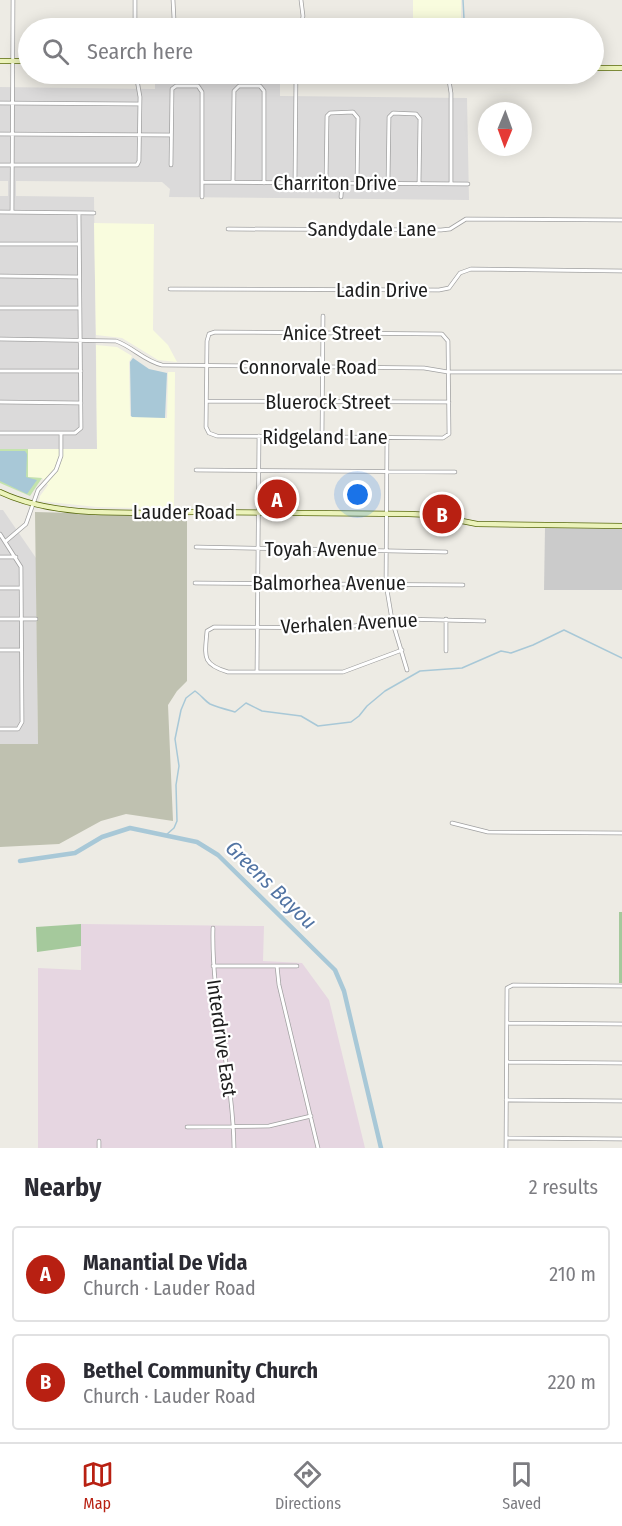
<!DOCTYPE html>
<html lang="en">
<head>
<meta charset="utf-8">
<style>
  :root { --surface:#fff; --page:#f7f7f7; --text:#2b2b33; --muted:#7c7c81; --line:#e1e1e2; --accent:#b82012 }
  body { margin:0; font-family:"Fira Sans Condensed",sans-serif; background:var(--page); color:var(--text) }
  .compass { position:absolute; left:478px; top:102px; width:54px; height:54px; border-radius:50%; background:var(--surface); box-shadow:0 3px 15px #0003; rotate:181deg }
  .you { position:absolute; left:358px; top:495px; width:21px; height:21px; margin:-15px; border:4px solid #fff; border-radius:50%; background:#1a73e8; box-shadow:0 0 0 9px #1a73e833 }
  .badge { display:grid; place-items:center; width:39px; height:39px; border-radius:50%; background:var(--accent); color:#fff; font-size:20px; font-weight:700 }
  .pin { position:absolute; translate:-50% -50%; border:3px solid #fff; box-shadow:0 2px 6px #0006 }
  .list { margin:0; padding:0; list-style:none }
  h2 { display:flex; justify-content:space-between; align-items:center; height:78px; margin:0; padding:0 24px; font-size:26px }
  h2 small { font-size:20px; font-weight:400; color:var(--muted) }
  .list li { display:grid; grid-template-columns:39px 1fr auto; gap:18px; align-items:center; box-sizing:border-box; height:96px; margin:0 12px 12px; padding:0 12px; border:2px solid var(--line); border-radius:6px }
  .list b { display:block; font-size:22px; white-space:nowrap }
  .list p { margin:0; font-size:20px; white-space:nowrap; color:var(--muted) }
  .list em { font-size:20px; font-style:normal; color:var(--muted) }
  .icon { flex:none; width:33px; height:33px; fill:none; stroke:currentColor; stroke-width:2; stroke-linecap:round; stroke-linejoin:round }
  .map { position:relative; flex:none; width:622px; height:1148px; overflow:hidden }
  .search { position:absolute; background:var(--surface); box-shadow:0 3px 15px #0003; left:18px; right:18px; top:18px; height:66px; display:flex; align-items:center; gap:15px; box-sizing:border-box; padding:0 21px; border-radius:33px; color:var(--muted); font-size:22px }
  .sheet { height:294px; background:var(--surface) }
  nav { display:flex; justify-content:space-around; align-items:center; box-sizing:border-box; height:84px; border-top:2px solid var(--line); background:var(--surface); font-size:16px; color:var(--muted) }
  nav a { display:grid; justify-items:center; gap:3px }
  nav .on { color:var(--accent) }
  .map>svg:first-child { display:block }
  .residential { fill:#dbdada }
  .industrial { fill:#e6d6e1 }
  .education { fill:#f9fcde }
  .religious { fill:#cbcbcb }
  .construction { fill:#bfc1b0 }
  .grass { fill:#c3e3ad }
  .forest { fill:#a5c99c }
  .water { fill:#a8c8d7 }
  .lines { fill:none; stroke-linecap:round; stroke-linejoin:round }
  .stream { stroke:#a8c8d7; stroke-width:1.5 }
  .river { stroke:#a8c8d7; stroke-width:4.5 }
  .street-casing { stroke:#a1a1a1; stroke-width:4.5 }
  .secondary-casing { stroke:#58690e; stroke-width:6 }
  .street { stroke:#fff; stroke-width:3 }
  .secondary { stroke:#ecf3bb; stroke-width:4.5 }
  .labels { text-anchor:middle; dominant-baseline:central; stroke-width:4.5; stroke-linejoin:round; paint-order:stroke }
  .street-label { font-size:20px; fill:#1d1d1d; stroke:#fff }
  .water-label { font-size:21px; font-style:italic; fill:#5274a3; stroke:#fff }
</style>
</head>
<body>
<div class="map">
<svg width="622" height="1148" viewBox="0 0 622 1148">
  <rect width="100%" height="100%" fill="#edebe4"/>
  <path class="residential" d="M155,74h125v22l187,2 2,102 -300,-3 1,-8 -8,-7 -146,-1v15l78,1 3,252h-97v-253h8v-15h-8v-94l155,2z
    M0,510h3l33,48 2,187 -38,-1z"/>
  <path class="industrial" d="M81,924l183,2 -1,35 39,2 27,37 36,148h-327v-180l43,2z"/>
  <path class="education" d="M413,0h48v24h5v4h-53z
    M94,223l60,1 -1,106 15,15 9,17 -19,-2 -36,-22 -26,-3z
    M96,345l21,2 15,9 -3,6 1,54 37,2 1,-46h7l-1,137 -77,-2 -58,-6 1,-5 8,-11 -6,-7 -14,-1v-28h69z"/>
  <path class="religious" d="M545,528l77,1v61h-78z"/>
  <path class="construction" d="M35,512l152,4v165l-10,10 -9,14 5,116 -47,-7 -25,7 -42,23 -59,3v-103h38z"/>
  <path class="grass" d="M0,449h28v28l14,1 -12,18 -30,-13z"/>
  <path class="forest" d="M619,912h3v71h-3z
    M81,924v22l-44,6 -1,-25z"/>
  <path class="water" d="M133,358l16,11 18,4 -2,45 -33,-1 -1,-1 -1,-54z
    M0,451h25l2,3 -1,23 11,3 -10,14 -27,-13z"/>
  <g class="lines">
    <path class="stream" d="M463,0l1,19
      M166,835l8,-7 3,-7 -1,-36 3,-19 -4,-27 6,-29 5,-12 9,-7c6,4 10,10 15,13 7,3 18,6 25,8l11,-9 16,8 39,5 17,10 33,-4 8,-6 8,-10 18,-15 35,-20 42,-3 39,-17 10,2 22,-8 31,-15 58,28"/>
    <path class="river" d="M20,861l55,-8 27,-16 28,-9 67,14 21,13 117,115 9,21 37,157"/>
    <g class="street-casing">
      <path id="street" d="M173,0l1,19 4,9
        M135,28v-28
        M301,28l2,-12 -2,-16
        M448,74l3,19v91
        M0,103l140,1
        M0,134l171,1
        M0,165h137l2,-4 1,-64 -4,-23
        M171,165l1,-76 4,-3h22l4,6v105
        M202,182l266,2
        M233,182l1,-91 5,-5h21l4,5v92
        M295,183l1,-109
        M326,183l1,-67 3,-3 23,-1 5,6 -1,65
        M388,183l1,-66 4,-4 23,1 4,5 -1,65
        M341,197l1,-14
        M0,212l94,1
        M12,212l1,-212
        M228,229l213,1 9,-1 16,-10 156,1
        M0,244h79
        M0,276l79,1
        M170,289l269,1 10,-2 11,-15 11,-4 151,2
        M0,308h80
        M215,332l227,2 6,7 1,93 -6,4 -226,-2 -8,-3 -3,-6 1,-86 2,-7z
        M0,339l116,2c17,6 28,20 46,24l262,3 24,4h174
        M0,371h81
        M207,401l242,1
        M0,402l81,1
        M0,433h75l6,-5 -2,-215
        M322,437l1,-121
        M387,437l-1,147 6,36 15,50
        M196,470l259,2
        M0,534l21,33 1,155 -4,7h-18
        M6,541l20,-17 12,-34 18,-20 5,-14v-22
        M196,547l250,5
        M0,557h16
        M195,583l268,2
        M0,588h21
        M0,619h36
        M0,650h21
        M402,650l-59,22h-115c-27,-8 -23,-16 -21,-41l7,-4 126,1 62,-9 82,2
        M446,651v-32
        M257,671l2,-235
        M452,823l36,9 134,1
        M213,928c-2,74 20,146 21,220
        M213,966h84
        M277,966l2,19 39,163
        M507,1023l115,1
        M507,1062l115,1
        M506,1100l116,1
        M187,1127l82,-1 42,-10
        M507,1138l115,1
        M99,1148v-7
        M506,1148l1,-160 6,-3 109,1"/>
    </g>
    <g class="secondary-casing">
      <path id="secondary" d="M0,61h28
        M594,68h28
        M0,492c57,27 132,20 194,20 72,1 143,1 215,2l23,1 45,9 145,2"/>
    </g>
    <use href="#street" class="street"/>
    <use href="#secondary" class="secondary"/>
  </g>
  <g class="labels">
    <g class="street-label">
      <text x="335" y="183">Charriton Drive</text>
      <text x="372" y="229">Sandydale Lane</text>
      <text x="382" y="290">Ladin Drive</text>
      <text x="332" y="333">Anice Street</text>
      <text x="308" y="367">Connorvale Road</text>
      <text x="328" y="402">Bluerock Street</text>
      <text x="325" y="437">Ridgeland Lane</text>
      <text x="184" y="512">Lauder Road</text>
      <text x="321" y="549">Toyah Avenue</text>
      <text x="329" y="583">Balmorhea Avenue</text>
      <text transform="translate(349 623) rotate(-3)">Verhalen Avenue</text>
      <text transform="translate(222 1038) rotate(82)">Interdrive East</text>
    </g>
    <g class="water-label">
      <text transform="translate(271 885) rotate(44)">Greens Bayou</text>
    </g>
  </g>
</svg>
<svg class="compass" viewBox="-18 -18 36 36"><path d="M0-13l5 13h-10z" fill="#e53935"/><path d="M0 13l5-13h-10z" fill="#7c7c81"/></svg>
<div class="you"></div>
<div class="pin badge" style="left:277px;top:499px">A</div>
<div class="pin badge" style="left:442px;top:514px">B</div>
<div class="search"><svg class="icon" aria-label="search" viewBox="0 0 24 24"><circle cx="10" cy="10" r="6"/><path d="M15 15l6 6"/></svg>Search here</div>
</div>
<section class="sheet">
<h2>Nearby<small>2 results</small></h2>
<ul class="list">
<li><span class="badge">A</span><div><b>Manantial De Vida</b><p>Church · Lauder Road</p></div><em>210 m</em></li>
<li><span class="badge">B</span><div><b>Bethel Community Church</b><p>Church · Lauder Road</p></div><em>220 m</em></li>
</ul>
</section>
<nav>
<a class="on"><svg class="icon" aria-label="map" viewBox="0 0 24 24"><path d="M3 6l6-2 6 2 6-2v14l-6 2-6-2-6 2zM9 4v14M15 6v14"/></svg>Map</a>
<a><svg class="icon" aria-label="directions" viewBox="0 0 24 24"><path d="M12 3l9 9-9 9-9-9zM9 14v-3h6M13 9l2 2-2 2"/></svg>Directions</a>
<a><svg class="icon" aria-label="saved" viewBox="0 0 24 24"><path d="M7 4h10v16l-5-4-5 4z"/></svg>Saved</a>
</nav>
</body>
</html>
